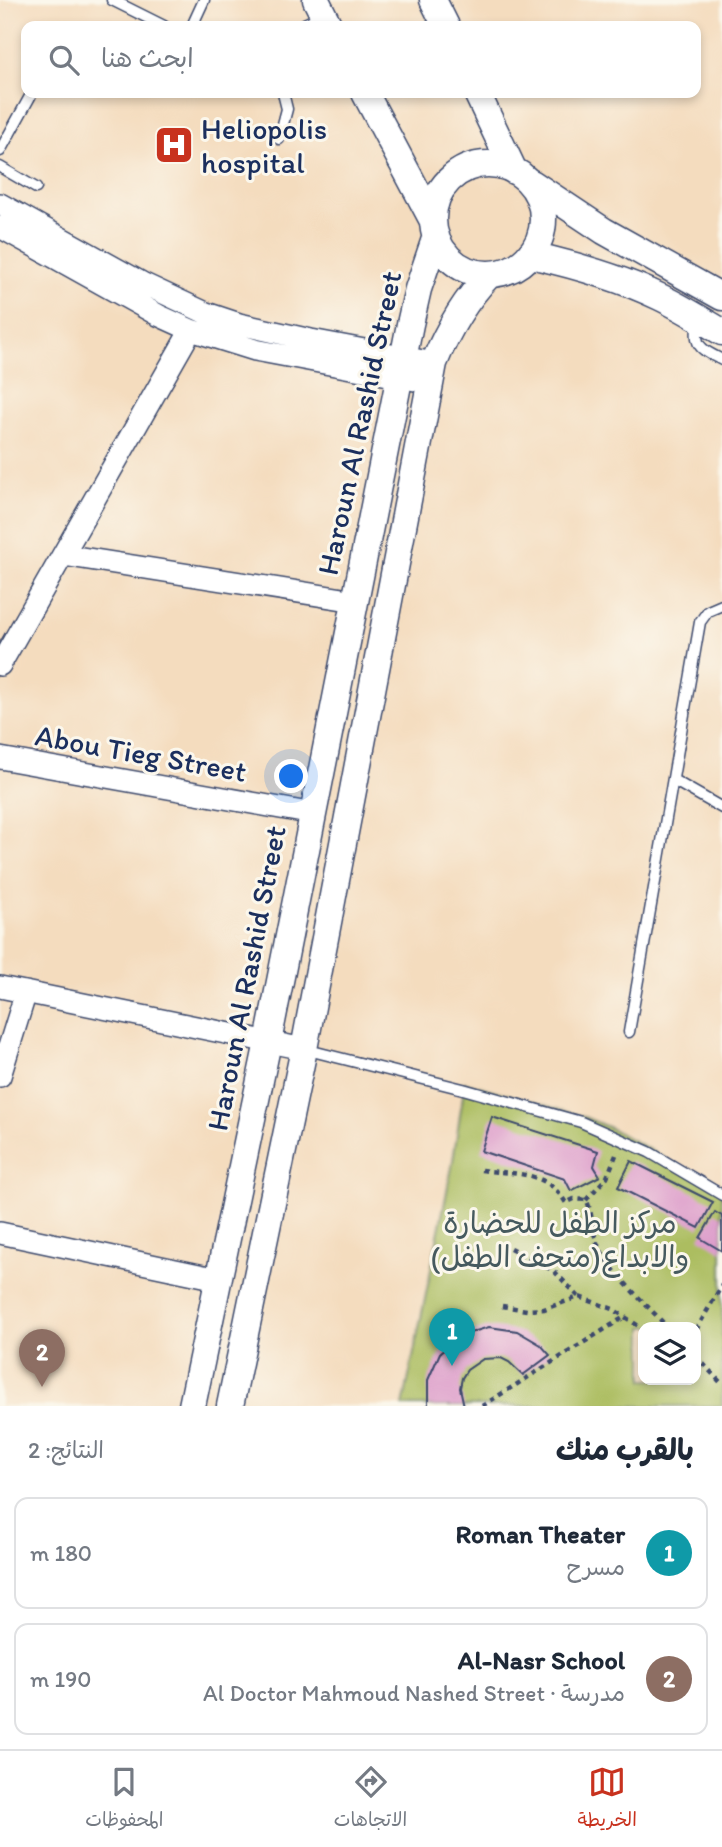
<!DOCTYPE html>
<html lang="ar">
<head>
<meta charset="utf-8">
<style>
  :root { --surface:#fff; --page:#f6f6f7; --text:#1f2937; --muted:#747a83; --line:#e0e1e3; --accent:#c8321e }
  body { margin:0; font-family:Itim,"Playpen Sans Arabic",sans-serif; background:var(--page); color:var(--text); direction:rtl }
  .controls { position:absolute; right:21px; bottom:21px; display:grid; overflow:hidden; border-radius:14px; box-shadow:0 4px 10px #0003 }
  .controls button { width:63px; height:63px; display:grid; place-items:center; padding:0; border:0; border-bottom:2px solid var(--line); background:var(--surface); color:var(--text); font:35px sans-serif }
  .you { position:absolute; left:292px; top:777px; width:24px; height:24px; margin:-18px; border:5px solid #fff; border-radius:50%; background:#1a73e8; box-shadow:0 0 0 10px #1a73e833 }
  .badge { display:grid; place-items:center; width:46px; height:46px; border-radius:50%; background:var(--accent); color:#fff; font-size:23px; font-weight:700 }
  .pin { position:absolute; translate:-50% -58px; filter:drop-shadow(0 2px 4px #0008) }
  .pin::after { content:''; position:absolute; top:37px; width:24px; height:21px; background:inherit; clip-path:polygon(0 0,100% 0,50% 100%) }
  .list { margin:0; padding:0; list-style:none }
  h2 { display:flex; justify-content:space-between; align-items:center; height:91px; margin:0; padding:0 28px; font-size:30px }
  h2 small { font-size:23px; font-weight:400; color:var(--muted) }
  .list li { display:grid; grid-template-columns:46px 1fr auto; gap:21px; align-items:center; box-sizing:border-box; height:112px; margin:0 14px 14px; padding:0 14px; border:2px solid var(--line); border-radius:14px }
  .list b { display:block; font-size:26px; white-space:nowrap }
  .list p { margin:0; font-size:23px; white-space:nowrap; color:var(--muted) }
  .list em { font-size:23px; font-style:normal; color:var(--muted) }
  .icon { flex:none; width:38px; height:38px; fill:none; stroke:currentColor; stroke-width:2; stroke-linecap:round; stroke-linejoin:round }
  .map { position:relative; flex:none; width:722px; height:1406px; overflow:hidden; direction:ltr }
  .search { position:absolute; background:var(--surface); box-shadow:0 4px 10px #0003; left:21px; right:21px; top:21px; height:77px; display:flex; align-items:center; gap:18px; box-sizing:border-box; padding:0 24px; border-radius:14px; color:var(--muted); font-size:26px }
  .sheet { height:343px; background:var(--surface) }
  nav { display:flex; justify-content:space-around; align-items:center; box-sizing:border-box; height:98px; border-top:2px solid var(--line); background:var(--surface); font-size:19px; color:var(--muted) }
  nav a { display:grid; justify-items:center; gap:4px }
  nav .on { color:var(--accent) }
  .map>svg:first-child { display:block }
  .green { fill:#acbd60; stroke:#64765f; stroke-width:2; fill-rule:evenodd }
  .building { fill:#dd9dca }
  .lines { fill:none; stroke-linecap:round; stroke-linejoin:round }
  .service-casing { stroke:#3c496c; stroke-width:13 }
  .minor-casing { stroke:#3c496c; stroke-width:24 }
  .tertiary-casing { stroke:#3c496c; stroke-width:29 }
  .path { stroke:#3c496c; stroke-width:4.5; stroke-dasharray:5 5; stroke-linecap:butt }
  .service { stroke:#fff; stroke-width:10 }
  .minor { stroke:#fff; stroke-width:21 }
  .tertiary { stroke:#fff; stroke-width:26 }
  .labels { text-anchor:middle; dominant-baseline:central; stroke-width:6; stroke-linejoin:round; paint-order:stroke }
  .poi-label { font-size:30px; fill:#1b2f5e; stroke:#fbf7ec; text-anchor:start }
  .street-label { font-size:30px; fill:#1b2f5e; stroke:#fbf7ec }
  .park-label { font-size:30px; fill:#465a5f; stroke:#fbf7ec }
</style>
</head>
<body>
<div class="map">
<svg width="722" height="1406" viewBox="0 0 722 1406">
  <rect width="100%" height="100%" fill="#fbf7ec"/>
  <filter id="ink" filterUnits="userSpaceOnUse"><feTurbulence type="fractalNoise" baseFrequency=".0143" numOctaves="2"/><feDisplacementMap in="SourceGraphic" scale="14" xChannelSelector="R" yChannelSelector="G"/><feConvolveMatrix kernelMatrix="1 2 1 2 8 2 1 2 1" color-interpolation-filters="sRGB"/></filter>
  <filter id="wash" filterUnits="userSpaceOnUse"><feTurbulence type="fractalNoise" baseFrequency=".00686" numOctaves="4" result="noise"/><feDisplacementMap in="SourceGraphic" scale="28" xChannelSelector="R" yChannelSelector="G"/><feGaussianBlur stdDeviation="1.57" result="paint"/><feColorMatrix in="noise" values="0 0 0 0 0 0 0 0 0 0 0 0 0 0 0 0 0 1.4 0 .05"/><feComposite in="paint" operator="in"/></filter>
  <g filter="url(#wash)">
    <rect width="100%" height="100%" fill="#f4dcbe"/>
    <path class="green" d="M465,1082l119,35 26,11 112,62v216h-319l49,-239zM643,1327h53v53h-53z"/>
    <g id="blocks">
      <path class="building" d="M492,1117l106,34 -4,15 6,10 -29,15 -6,-12 -84,-28z
        M631,1161l82,41 -14,26 -81,-41z
        M715,1212l7,4v35l-22,-13z
        M489,1327l28,4 24,14 9,10 -27,20 -14,-13 -8,-4 -18,1 -16,11 -5,8 -2,10 4,18h-36v-26l12,-27 23,-18z"/>
    </g>
  </g>
  <g filter="url(#ink)">
    <use href="#blocks" fill-opacity="0" stroke="#3c496c" stroke-width="2"/>
    <g class="lines">
      <g class="service-casing">
        <path id="service" d="M112,0l52,26
          M192,26l12,-26
          M300,26l23,-11
          M279,139l8,-30 -4,-16
          M0,151l32,-58
          M0,167l36,21
          M698,318c-4,28 0,30 24,42
          M673,780l49,28
          M629,1032l71,-410 8,-11 14,-6
          M304,1049l159,40 118,33 68,30 73,43"/>
      </g>
      <g class="minor-casing">
        <path id="minor" d="M0,204l142,79 64,30 33,11 72,16 123,23
          M0,227l158,88 33,15 64,20 176,33
          M63,555l293,46
          M0,665l191,-335
          M0,758l314,56
          M0,987l304,62
          M0,1076l26,-84
          M0,1233l218,46"/>
      </g>
      <g class="tertiary-casing">
        <path id="tertiary" d="M316,0l13,26
          M433,0l13,26
          M365,93l68,128
          M477,93l37,78
          M433 219a55 55 0 1 1 110 0a55 55 0 1 1-110 0Z
          M532,183l72,48 118,66
          M531,255c44,10 88,22 129,42 21,10 42,23 62,35
          M192,1406l76,-364 142,-718 8,-35 18,-53
          M230,1406l74,-357 130,-686c14,-34 30,-62 55,-88"/>
      </g>
      <path class="path" d="M481,1170c35,5 64,-1 85,33l8,-4 12,1c7,10 5,32 13,47 16,31 45,54 68,80
        M586,1200l21,-23 9,-22
        M510,1248l44,23 25,26
        M502,1306l25,4 17,-1 35,-12 34,12 30,20
        M696,1330l26,-45
        M696,1356l26,28
        M482,1406l144,-90"/>
      <use href="#service" class="service"/>
      <use href="#minor" class="minor"/>
      <use href="#tertiary" class="tertiary"/>
    </g>
  </g>
  <defs>
    <g id="hospital-square" transform="scale(2.0125)"><rect x="-9" y="-9" width="18" height="18" rx="4" fill="#c8321e" stroke="#fbf7ec"/><path d="M-5-5h3v3.5h4V-5h3V5h-3V1.5h-4V5h-3Z" fill="#fff"/></g>
  </defs>
  <g fill-rule="evenodd">
    <use href="#hospital-square" x="174" y="145"/>
  </g>
  <g class="labels">
    <g class="poi-label">
      <text x="201" y="128">Heliopolis<tspan x="201" dy="34">hospital</tspan></text>
    </g>
    <g class="street-label">
      <text transform="translate(359 423) rotate(-78)">Haroun Al Rashid Street</text>
      <text transform="translate(141 753) rotate(10)">Abou Tieg Street</text>
      <text transform="translate(246 978) rotate(-79)">Haroun Al Rashid Street</text>
    </g>
    <g class="park-label">
      <text x="560" y="1222">مركز الطفل للحضارة<tspan x="560" dy="34">والابداع(متحف الطفل)</tspan></text>
    </g>
  </g>
</svg>
<div class="controls">
<button><svg class="icon" aria-label="layers" viewBox="0 0 24 24"><path d="M12 4l9 5-9 5-9-5zM3 14l9 5 9-5"/></svg></button>
</div>
<div class="you"></div>
<div class="pin badge" style="left:452px;top:1366px;background:#0f9aa8">1</div>
<div class="pin badge" style="left:42px;top:1387px;background:#8d6e63">2</div>
<div class="search"><svg class="icon" aria-label="search" viewBox="0 0 24 24"><circle cx="10" cy="10" r="6"/><path d="M15 15l6 6"/></svg>ابحث هنا</div>
</div>
<section class="sheet">
<h2>بالقرب منك<small>النتائج: 2</small></h2>
<ul class="list">
<li><span class="badge" style="background:#0f9aa8">1</span><div><b>Roman Theater</b><p>مسرح</p></div><em>180 m</em></li>
<li><span class="badge" style="background:#8d6e63">2</span><div><b>Al-Nasr School</b><p>مدرسة · Al Doctor Mahmoud Nashed Street</p></div><em>190 m</em></li>
</ul>
</section>
<nav>
<a class="on"><svg class="icon" aria-label="map" viewBox="0 0 24 24"><path d="M3 6l6-2 6 2 6-2v14l-6 2-6-2-6 2zM9 4v14M15 6v14"/></svg>الخريطة</a>
<a><svg class="icon" aria-label="directions" viewBox="0 0 24 24"><path d="M12 3l9 9-9 9-9-9zM9 14v-3h6M13 9l2 2-2 2"/></svg>الاتجاهات</a>
<a><svg class="icon" aria-label="saved" viewBox="0 0 24 24"><path d="M7 4h10v16l-5-4-5 4z"/></svg>المحفوظات</a>
</nav>
</body>
</html>
